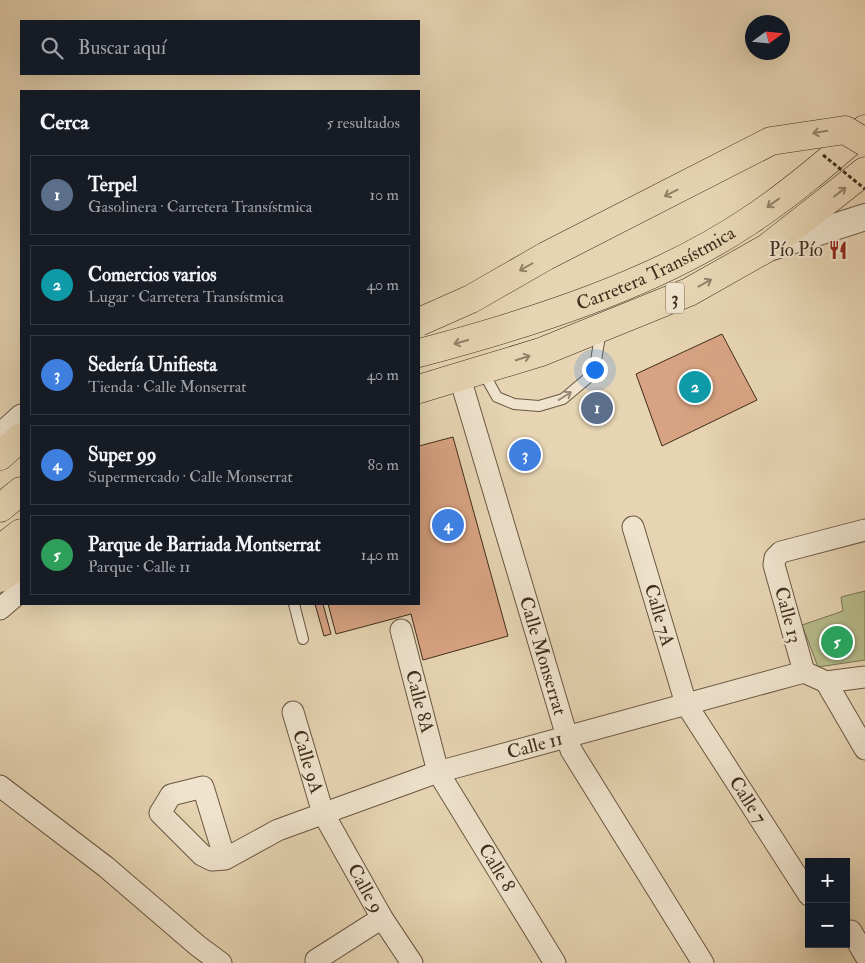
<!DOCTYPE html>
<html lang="es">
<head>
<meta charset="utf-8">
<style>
  :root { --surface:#171b24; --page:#242831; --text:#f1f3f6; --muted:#9ea1a6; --line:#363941; --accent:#db2777 }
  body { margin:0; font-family:"IM FELL Double Pica",serif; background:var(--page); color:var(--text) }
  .controls { position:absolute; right:15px; bottom:15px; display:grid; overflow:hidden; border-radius:0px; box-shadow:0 5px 20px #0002 }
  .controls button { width:45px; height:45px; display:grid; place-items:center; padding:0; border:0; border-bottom:1px solid var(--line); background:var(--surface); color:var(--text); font:25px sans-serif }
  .compass { position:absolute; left:745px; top:15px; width:45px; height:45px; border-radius:50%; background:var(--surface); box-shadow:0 5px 20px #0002; rotate:75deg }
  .you { position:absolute; left:594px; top:369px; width:18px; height:18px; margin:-12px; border:4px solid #fff; border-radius:50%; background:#1a73e8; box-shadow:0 0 0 8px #1a73e833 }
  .badge { display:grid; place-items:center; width:32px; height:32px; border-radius:50%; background:var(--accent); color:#fff; font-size:16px; font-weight:700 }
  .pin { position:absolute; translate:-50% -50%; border:2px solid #fff; box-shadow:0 1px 5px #0006 }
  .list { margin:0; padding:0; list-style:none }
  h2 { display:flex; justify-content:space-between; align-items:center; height:65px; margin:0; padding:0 20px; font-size:21px }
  h2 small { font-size:16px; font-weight:400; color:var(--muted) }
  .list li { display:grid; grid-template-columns:32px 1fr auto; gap:15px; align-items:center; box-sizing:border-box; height:80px; margin:0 10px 10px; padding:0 10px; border:1px solid var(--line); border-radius:0px }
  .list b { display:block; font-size:19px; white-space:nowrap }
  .list p { margin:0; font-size:16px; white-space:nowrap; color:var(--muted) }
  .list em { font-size:16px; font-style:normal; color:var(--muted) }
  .icon { flex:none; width:28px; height:28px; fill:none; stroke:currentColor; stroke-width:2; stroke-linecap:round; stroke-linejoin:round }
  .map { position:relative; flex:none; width:865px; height:963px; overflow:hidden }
  .search { position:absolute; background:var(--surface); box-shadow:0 5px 20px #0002; left:20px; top:20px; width:400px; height:55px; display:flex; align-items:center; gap:12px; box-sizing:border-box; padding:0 18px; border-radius:0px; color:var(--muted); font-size:19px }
  .panel { position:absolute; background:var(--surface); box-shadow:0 5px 20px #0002; left:20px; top:90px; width:400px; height:515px; border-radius:0px }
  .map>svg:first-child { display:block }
  .green { fill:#b7bc8b; stroke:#7c7454 }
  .building { fill:#d8a382; stroke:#402d1d }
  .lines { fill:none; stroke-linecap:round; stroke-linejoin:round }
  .service-casing { stroke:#6a5742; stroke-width:12 }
  .minor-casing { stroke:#6a5742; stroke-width:23 }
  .tertiary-casing { stroke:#6a5742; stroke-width:28 }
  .primary-casing { stroke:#402d1d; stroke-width:29 }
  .service { stroke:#efe3cd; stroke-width:10 }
  .minor { stroke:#efe3cd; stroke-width:21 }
  .tertiary { stroke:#efe3cd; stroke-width:26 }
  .primary { stroke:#e6d4b2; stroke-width:28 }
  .primary-bridge-casing { stroke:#402d1d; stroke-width:29; stroke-linecap:butt }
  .path-bridge { stroke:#402d1d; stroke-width:3; stroke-dasharray:4 2.5; stroke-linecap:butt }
  .primary-bridge { stroke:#e6d4b2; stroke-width:28 }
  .oneway { stroke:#938068 }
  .oneway2 { stroke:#988875 }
  .labels { text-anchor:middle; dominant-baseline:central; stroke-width:4; stroke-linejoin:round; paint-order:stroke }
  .shield { fill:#efe3cd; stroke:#746452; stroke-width:1 }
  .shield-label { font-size:18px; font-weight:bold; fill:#402d1d }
  .poi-label { font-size:19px; fill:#402d1d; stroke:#efe3cd; text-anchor:end }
  .street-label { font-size:19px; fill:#402d1d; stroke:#efe3cd }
</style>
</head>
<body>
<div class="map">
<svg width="865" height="963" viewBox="0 0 865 963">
  <rect width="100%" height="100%" fill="#e6d4b2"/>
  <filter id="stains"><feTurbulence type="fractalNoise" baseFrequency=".004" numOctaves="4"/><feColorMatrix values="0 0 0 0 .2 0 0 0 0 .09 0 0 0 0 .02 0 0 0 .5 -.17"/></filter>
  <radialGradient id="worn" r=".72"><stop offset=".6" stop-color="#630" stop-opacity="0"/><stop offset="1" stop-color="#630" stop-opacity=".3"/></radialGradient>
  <path class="green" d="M865,591v69l-47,7 -16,-42 41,-14 -2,-14z"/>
  <path class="building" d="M722,334l35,66 -95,46 -26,-72z
    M453,437l55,199 -85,24 -12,-46 -75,20 -8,-30h91v-158z
    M315,604h8l8,30 -7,2z"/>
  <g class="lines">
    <g class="service-casing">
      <path id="service" d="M483,372l14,25 17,7 25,2 24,-7 31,-26 7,-43
        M294,604l9,35"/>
    </g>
    <g class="minor-casing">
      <g id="minor">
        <path id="s1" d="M460,378l111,372 132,213"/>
        <path d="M0,434l21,-19"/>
        <path id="s2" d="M633,527l53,177 123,191"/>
        <path d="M0,609l21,-18"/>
        <path id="s3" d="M401,630l37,142 117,191"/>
        <path d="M804,672l-30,-107 1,-7 6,-6 84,-22"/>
        <path d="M826,682l39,67"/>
        <path id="s4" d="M293,712l30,101 59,105 30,45"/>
        <path d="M0,786l106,81 92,79 23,17"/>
        <path id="s5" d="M225,859l-22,-72 -32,8 -11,18 42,42 10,5 13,-1 53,-29 160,-58 366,-100 22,10 39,-5"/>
        <path d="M851,931l14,24"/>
        <path d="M316,960l66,-42"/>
      </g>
    </g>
    <g class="tertiary-casing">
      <path id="tertiary" d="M772,247l93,-30"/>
    </g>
    <g class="primary-casing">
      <g id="primary">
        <path id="s6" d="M419,353c110,-29 234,-68 330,-132 41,-27 79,-60 116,-92"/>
        <path d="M419,389l122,-37 148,-60 78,-44 98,-77"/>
        <path d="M0,456l21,-19"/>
        <path d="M0,508l21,-17"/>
        <path d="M0,549l21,-16"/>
        <path d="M0,578l21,-14"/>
      </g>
    </g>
    <use href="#service" class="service"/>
    <use href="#minor" class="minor"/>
    <use href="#tertiary" class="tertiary"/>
    <use href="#primary" class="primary"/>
    <g class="primary-bridge-casing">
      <path id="primary-bridge" d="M419,322l52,-23 75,-43 225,-115 74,-11 20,12"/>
    </g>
    <path class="path-bridge" d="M823,155l42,34"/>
    <use href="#primary-bridge" class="primary-bridge"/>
  </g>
  <defs><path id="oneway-shaft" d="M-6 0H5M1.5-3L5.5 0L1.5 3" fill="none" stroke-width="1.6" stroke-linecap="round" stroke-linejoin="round" transform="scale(1.25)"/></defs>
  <g class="oneway">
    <use href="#oneway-shaft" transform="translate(820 132) rotate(170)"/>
    <use href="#oneway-shaft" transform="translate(840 192) rotate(-38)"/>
    <use href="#oneway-shaft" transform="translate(671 193) rotate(153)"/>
    <use href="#oneway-shaft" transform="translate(773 203) rotate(144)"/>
    <use href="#oneway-shaft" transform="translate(526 267) rotate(150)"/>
    <use href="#oneway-shaft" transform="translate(705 283) rotate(-29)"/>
    <use href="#oneway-shaft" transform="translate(461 342) rotate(164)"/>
    <use href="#oneway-shaft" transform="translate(523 358) rotate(-18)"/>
  </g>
  <use class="oneway2" href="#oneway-shaft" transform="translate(565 396) rotate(-32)"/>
  <defs>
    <g id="restaurant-bare" transform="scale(1.5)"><path d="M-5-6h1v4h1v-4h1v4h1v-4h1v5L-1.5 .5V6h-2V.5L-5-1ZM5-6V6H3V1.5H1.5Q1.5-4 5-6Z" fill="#8f2418" stroke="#efe3cd" stroke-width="2.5" paint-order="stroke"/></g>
  </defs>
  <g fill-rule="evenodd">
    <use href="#restaurant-bare" x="838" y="250"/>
  </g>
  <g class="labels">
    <rect class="shield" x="666" y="282.5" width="18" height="31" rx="4"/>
    <g class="shield-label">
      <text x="675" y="298">3</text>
    </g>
    <g class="poi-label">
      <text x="823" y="250">Pío Pío</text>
    </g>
    <g class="street-label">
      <text stroke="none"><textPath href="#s6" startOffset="252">Carretera Transístmica</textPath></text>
      <text stroke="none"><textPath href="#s2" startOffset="92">Calle 7A</textPath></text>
      <text transform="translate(788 615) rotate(75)">Calle 13</text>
      <text stroke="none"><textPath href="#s1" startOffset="290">Calle Monserrat</textPath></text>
      <text stroke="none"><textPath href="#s3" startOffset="74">Calle 8A</textPath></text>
      <text stroke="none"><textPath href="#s5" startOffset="544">Calle 11</textPath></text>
      <text stroke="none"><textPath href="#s4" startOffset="52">Calle 9A</textPath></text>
      <text stroke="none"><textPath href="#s2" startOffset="299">Calle 7</textPath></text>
      <text stroke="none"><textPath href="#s3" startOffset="259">Calle 8</textPath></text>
      <text stroke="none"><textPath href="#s4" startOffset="192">Calle 9</textPath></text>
    </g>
  </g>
  <rect width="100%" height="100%" filter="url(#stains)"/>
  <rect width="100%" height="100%" fill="url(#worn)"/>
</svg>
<div class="controls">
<button>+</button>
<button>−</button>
</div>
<svg class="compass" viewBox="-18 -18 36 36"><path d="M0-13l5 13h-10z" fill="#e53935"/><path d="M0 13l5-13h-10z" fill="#9ea1a6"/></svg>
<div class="you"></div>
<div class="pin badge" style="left:597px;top:408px;background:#5c6f8a">1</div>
<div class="pin badge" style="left:695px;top:387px;background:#0f9aa8">2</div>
<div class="pin badge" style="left:525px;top:455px;background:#3f7fe0">3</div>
<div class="pin badge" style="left:448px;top:525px;background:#3f7fe0">4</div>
<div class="pin badge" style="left:837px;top:642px;background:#2e9e5b">5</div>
<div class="search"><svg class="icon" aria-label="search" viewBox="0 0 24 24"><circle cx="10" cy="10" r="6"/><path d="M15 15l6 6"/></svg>Buscar aquí</div>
<section class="panel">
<h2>Cerca<small>5 resultados</small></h2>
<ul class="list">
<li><span class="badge" style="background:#5c6f8a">1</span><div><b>Terpel</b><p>Gasolinera · Carretera Transístmica</p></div><em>10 m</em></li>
<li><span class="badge" style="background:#0f9aa8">2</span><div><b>Comercios varios</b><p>Lugar · Carretera Transístmica</p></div><em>40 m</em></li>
<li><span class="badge" style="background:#3f7fe0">3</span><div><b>Sedería Unifiesta</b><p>Tienda · Calle Monserrat</p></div><em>40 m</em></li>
<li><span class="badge" style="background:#3f7fe0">4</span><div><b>Super 99</b><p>Supermercado · Calle Monserrat</p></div><em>80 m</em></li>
<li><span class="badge" style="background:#2e9e5b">5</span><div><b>Parque de Barriada Montserrat</b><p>Parque · Calle 11</p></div><em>140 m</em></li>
</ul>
</section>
</div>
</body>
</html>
